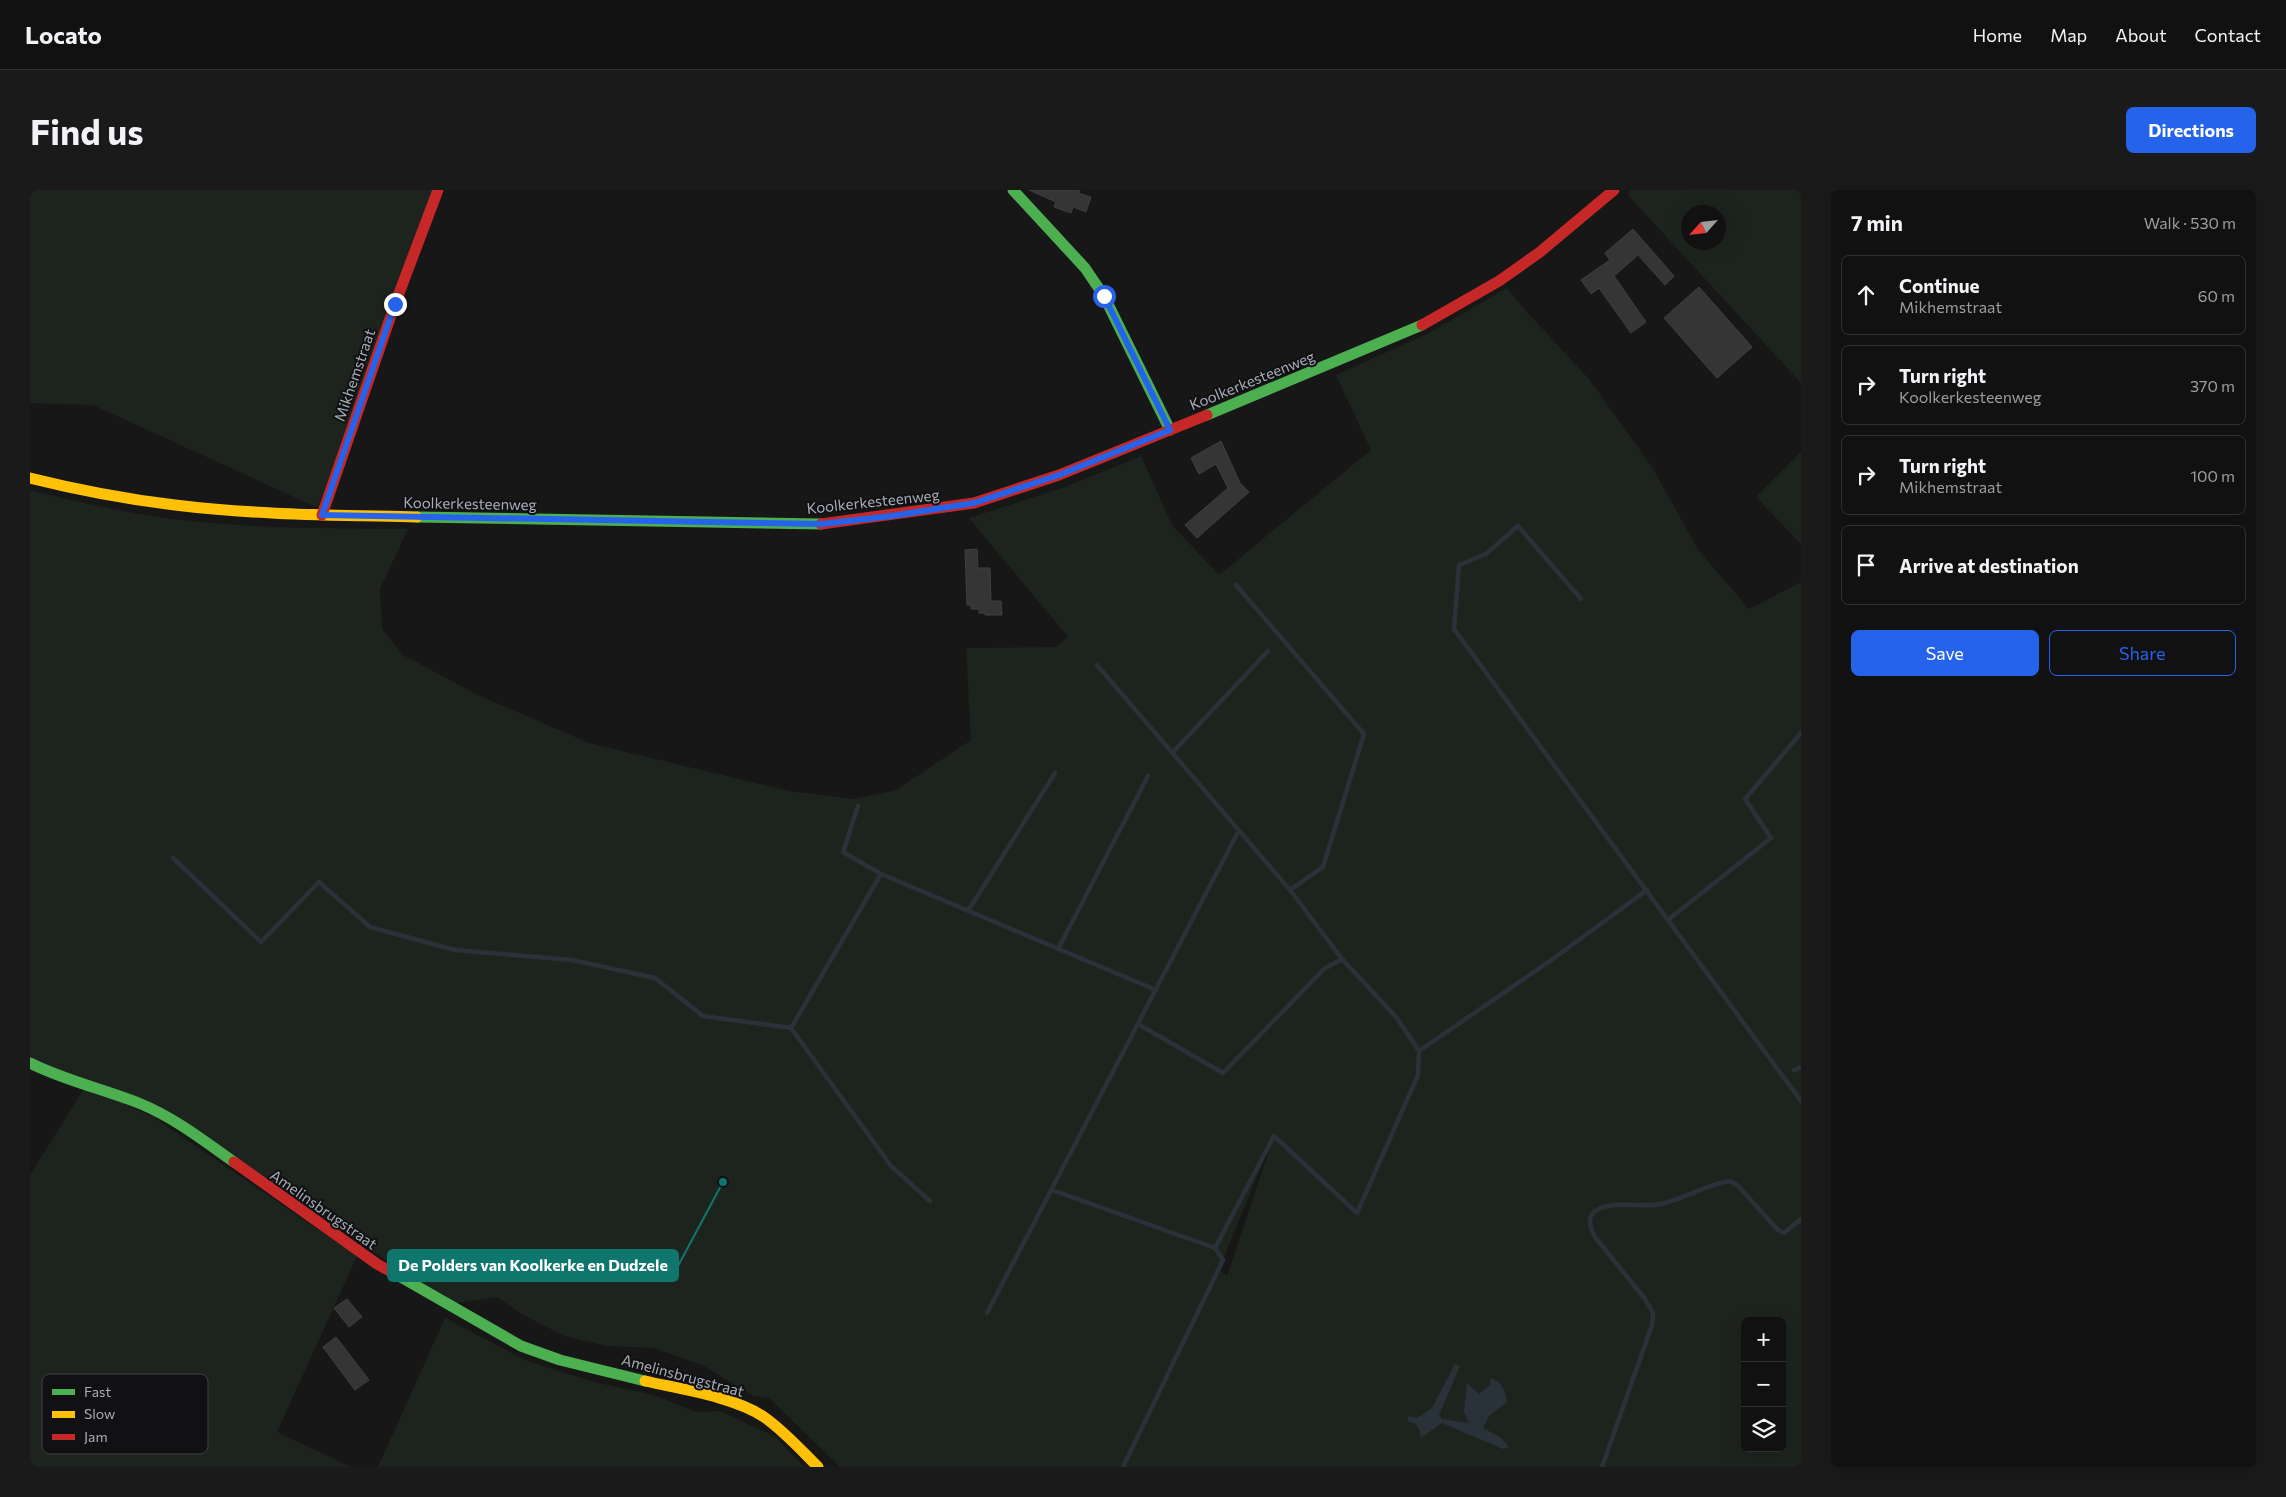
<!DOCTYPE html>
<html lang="en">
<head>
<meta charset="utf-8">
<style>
  :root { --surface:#111; --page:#1a1a1a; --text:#f1f3f6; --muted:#9c9d9f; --line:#303131; --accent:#2563eb }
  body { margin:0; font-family:Commissioner,sans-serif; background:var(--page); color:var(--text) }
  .controls { position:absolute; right:15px; bottom:15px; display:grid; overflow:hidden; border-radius:8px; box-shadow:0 5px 20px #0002 }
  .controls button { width:45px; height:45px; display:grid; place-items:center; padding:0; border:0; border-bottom:1px solid var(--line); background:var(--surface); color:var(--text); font:25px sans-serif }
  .compass { position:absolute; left:1651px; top:15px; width:45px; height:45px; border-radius:50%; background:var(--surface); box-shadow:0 5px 20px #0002; rotate:243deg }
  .stop { position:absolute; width:15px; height:15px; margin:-11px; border:4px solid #2563eb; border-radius:50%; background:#fff }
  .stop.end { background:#2563eb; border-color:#fff; box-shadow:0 1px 5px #0008 }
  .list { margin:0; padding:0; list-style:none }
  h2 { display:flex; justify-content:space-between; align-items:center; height:65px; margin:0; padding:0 20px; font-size:21px }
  h2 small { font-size:16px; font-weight:400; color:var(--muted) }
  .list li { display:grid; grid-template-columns:32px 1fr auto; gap:15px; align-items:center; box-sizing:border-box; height:80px; margin:0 10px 10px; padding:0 10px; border:1px solid var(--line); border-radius:8px }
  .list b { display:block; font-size:19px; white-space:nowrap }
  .list p { margin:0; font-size:16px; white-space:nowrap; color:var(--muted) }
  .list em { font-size:16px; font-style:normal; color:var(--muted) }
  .actions { display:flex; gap:10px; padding:15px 20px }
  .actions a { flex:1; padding:11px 0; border:1px solid var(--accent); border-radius:8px; text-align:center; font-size:18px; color:var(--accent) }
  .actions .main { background:var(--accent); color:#fff }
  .icon { flex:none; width:28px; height:28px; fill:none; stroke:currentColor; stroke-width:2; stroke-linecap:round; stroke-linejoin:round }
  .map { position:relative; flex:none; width:1771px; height:1277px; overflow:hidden; border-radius:8px }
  header { display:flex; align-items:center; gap:30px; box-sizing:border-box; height:70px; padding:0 25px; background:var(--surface); border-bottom:1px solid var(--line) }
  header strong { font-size:24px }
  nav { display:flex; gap:28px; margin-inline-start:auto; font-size:18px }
  .intro { display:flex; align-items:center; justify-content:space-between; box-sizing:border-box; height:120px; padding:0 30px }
  h1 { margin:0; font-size:35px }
  .button { padding:12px 22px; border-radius:8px; background:var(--accent); color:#fff; font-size:18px; font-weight:700 }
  main { display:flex; gap:30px; padding:0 30px }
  aside { flex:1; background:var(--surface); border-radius:8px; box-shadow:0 5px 20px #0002 }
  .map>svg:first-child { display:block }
  .green { fill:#1d241e; fill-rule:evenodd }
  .water { fill:#2a3239 }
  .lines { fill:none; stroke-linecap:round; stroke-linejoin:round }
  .stream { stroke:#2a3239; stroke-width:4.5 }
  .building { fill:#353536; stroke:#3f4043 }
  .fast { stroke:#4caf50; stroke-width:11 }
  .slow { stroke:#ffc107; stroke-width:11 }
  .jam { stroke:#c62828; stroke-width:11 }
  .route { stroke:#2563eb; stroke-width:6 }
  .labels { text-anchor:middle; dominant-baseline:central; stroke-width:4; stroke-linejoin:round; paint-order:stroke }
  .street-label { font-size:15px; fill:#a8adb8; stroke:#111113 }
  .key { fill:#111113; stroke:#3e4045; stroke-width:1 }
  .key-label { font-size:14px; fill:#a8adb8 }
  .leader { fill:none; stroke:#0f766e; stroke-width:2 }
  .callout-dot { fill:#0f766e; stroke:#111113; stroke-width:2 }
  .callout { fill:#0f766e; stroke:#0f766e; stroke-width:2 }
  .callout-label { font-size:16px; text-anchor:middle; font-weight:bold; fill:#fff }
</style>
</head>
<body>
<header>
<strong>Locato</strong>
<nav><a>Home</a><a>Map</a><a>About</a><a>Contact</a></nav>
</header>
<div class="intro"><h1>Find us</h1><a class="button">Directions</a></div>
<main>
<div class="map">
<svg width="1771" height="1277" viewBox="0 0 1771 1277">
  <rect width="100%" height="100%" fill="#171717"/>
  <path class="green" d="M0,0h404l-116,318 -225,-103 -63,-2z
    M1601,0h170v193l-174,-189zM1658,22h30v30h-30z
    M1477,98l18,22 64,69 63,88 47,84 50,58 52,-27v885h-961l-71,-69 -16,-2 -49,-30 -50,-18 -47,-2 -43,-10 -42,-22 -25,-17 -46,7 -229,-154 -192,-92v-568c38,10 77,18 115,25 87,14 175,13 263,14l-28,60 2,40 21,26 77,41 109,47 200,48 65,8 42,-9 75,-50 -5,-92 90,-1 12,-10 -99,-119 96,-31 76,-31 31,69 47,50 152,-125 -35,-75 93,-42zM1240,955h1l-44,131 -8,-7zM1715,1131h37v127h-37z
    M1771,262v92l-45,-47z
    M54,899l56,19 217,148 -80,176 74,35h-321v-292z
    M415,1128l82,43 67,21 59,13 44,17 23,-1 56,26 28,30h-426z"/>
  <path class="water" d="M1425,1174l5,2 -21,49 3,4 27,4 -5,-11 3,-29 12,11 11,-9 1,-7c12,5 14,12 16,24l-18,14 -6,12 17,9 9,10 -6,2 -61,-26 -21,15 -1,-7 -4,-7 -8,-3v-5l9,2 15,-10z"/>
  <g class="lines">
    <path class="stream" d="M1206,395l128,149 -41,133 -33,23
      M1551,409l-63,-73 -32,28 -27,11 -5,64 347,472
      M1067,475l193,225 52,69 55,59 22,33 131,-90 97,-71
      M1143,562l95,-101
      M143,668l88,84 58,-60 51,45 85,23 117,10 83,18 48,38 88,12 100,138 39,35
      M851,684l275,116
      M938,721l87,-138
      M1639,729l102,-81 -26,-39 56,-66
      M1028,759l90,-173
      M1108,834l85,49 101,-104 18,-10
      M761,838l90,-154 -38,-22 15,-46
      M1764,880l7,-3
      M1022,1000l163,58 8,12 -100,207
      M1185,1058l59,-112 83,77 61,-138 1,-24
      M957,1123l252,-483
      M1572,1277l50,-142 1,-12 -8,-14 -50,-62c-5,-9 -9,-21 2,-27 18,-10 45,-2 64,-6 24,-5 45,-20 69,-23l8,5 40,44 6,3 17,-14"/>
  </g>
  <path class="building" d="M999,0h51l-2,3 13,4 -5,15 -13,-5 -2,6 -17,-6 2,-5z
    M1603,39l41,47 -9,9 -27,-30 -24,21 32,46 -15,11 -32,-45 -8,6 -10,-14 29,-20 -5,-7z
    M1669,97l53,60 -35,31 -53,-60z
    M1191,251l19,42 9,9 -52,46 -12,-13 43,-37 -12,-24 -17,10 -8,-16z
    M947,359l1,19h12l1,33h10l1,14h-17v-2h-6v-4h-8v-4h-4l-2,-55z
    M317,1109l15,18 -13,10 -15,-19z
    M306,1147l33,43 -14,10 -32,-43z"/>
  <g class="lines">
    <path class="fast" d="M983,0l72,78 19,28 66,134
      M1177,225l215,-90
      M387,327l404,7
      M0,873c36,18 74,26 111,41 34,14 63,37 93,58
      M369,1086l122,70 39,14 85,21"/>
    <path class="slow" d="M0,288c48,12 96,21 145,27 80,10 162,10 242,12
      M615,1191c35,8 90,16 119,36 20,14 37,33 54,50"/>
    <path class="jam" d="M1392,135l77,-44 41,-29 74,-62
      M292,325l73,-211 43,-114
      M791,334l153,-21 85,-28 148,-60
      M204,972l143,102 22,12"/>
  </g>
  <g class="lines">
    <path class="route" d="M365,114l-73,211 500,9 69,-8 83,-13 85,-28 111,-45 -66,-134"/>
  </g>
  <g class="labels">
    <g class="street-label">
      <text transform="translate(324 185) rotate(-71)">Mikhemstraat</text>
      <text transform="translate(1222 190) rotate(-22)">Koolkerkesteenweg</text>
      <text transform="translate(843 311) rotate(-6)">Koolkerkesteenweg</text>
      <text transform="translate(440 313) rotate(1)">Koolkerkesteenweg</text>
      <text transform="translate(294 1019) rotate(35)">Amelinsbrugstraat</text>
      <text transform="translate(653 1185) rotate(15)">Amelinsbrugstraat</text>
    </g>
  </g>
  <rect x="12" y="1184" width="166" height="80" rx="8" class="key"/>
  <rect x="22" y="1199" width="23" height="6" fill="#4caf50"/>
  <rect x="22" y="1221" width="23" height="7" fill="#ffc107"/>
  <rect x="22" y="1244" width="23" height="6" fill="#c62828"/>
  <g class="key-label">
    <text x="54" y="1207">Fast</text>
    <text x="54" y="1229">Slow</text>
    <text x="54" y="1252">Jam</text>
  </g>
  <path class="leader" d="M693 992L648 1076"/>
  <circle class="callout-dot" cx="693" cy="992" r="5"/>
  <rect class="callout" x="358" y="1060" width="290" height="31" rx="5"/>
  <g class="callout-label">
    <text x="503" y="1081">De Polders van Koolkerke en Dudzele</text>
  </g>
</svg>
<div class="controls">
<button>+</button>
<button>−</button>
<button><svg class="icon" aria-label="layers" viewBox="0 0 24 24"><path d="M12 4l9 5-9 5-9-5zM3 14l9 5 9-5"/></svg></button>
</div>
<svg class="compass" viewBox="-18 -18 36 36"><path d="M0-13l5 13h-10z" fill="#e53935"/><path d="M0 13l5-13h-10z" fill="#9c9d9f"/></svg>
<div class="stop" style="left:1074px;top:106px"></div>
<div class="stop end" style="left:365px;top:114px"></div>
</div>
<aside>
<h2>7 min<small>Walk · 530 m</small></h2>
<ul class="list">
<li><svg class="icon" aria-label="ahead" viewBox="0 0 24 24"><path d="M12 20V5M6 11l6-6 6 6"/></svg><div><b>Continue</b><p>Mikhemstraat</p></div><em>60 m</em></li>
<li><svg class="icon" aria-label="right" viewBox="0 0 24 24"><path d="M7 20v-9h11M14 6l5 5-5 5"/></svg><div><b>Turn right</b><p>Koolkerkesteenweg</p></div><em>370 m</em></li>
<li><svg class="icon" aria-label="right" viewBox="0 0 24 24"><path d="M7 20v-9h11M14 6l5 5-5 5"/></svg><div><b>Turn right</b><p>Mikhemstraat</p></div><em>100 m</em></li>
<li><svg class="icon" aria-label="arrive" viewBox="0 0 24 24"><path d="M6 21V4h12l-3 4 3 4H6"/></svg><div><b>Arrive at destination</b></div></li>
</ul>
<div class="actions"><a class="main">Save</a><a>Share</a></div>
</aside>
</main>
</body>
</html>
